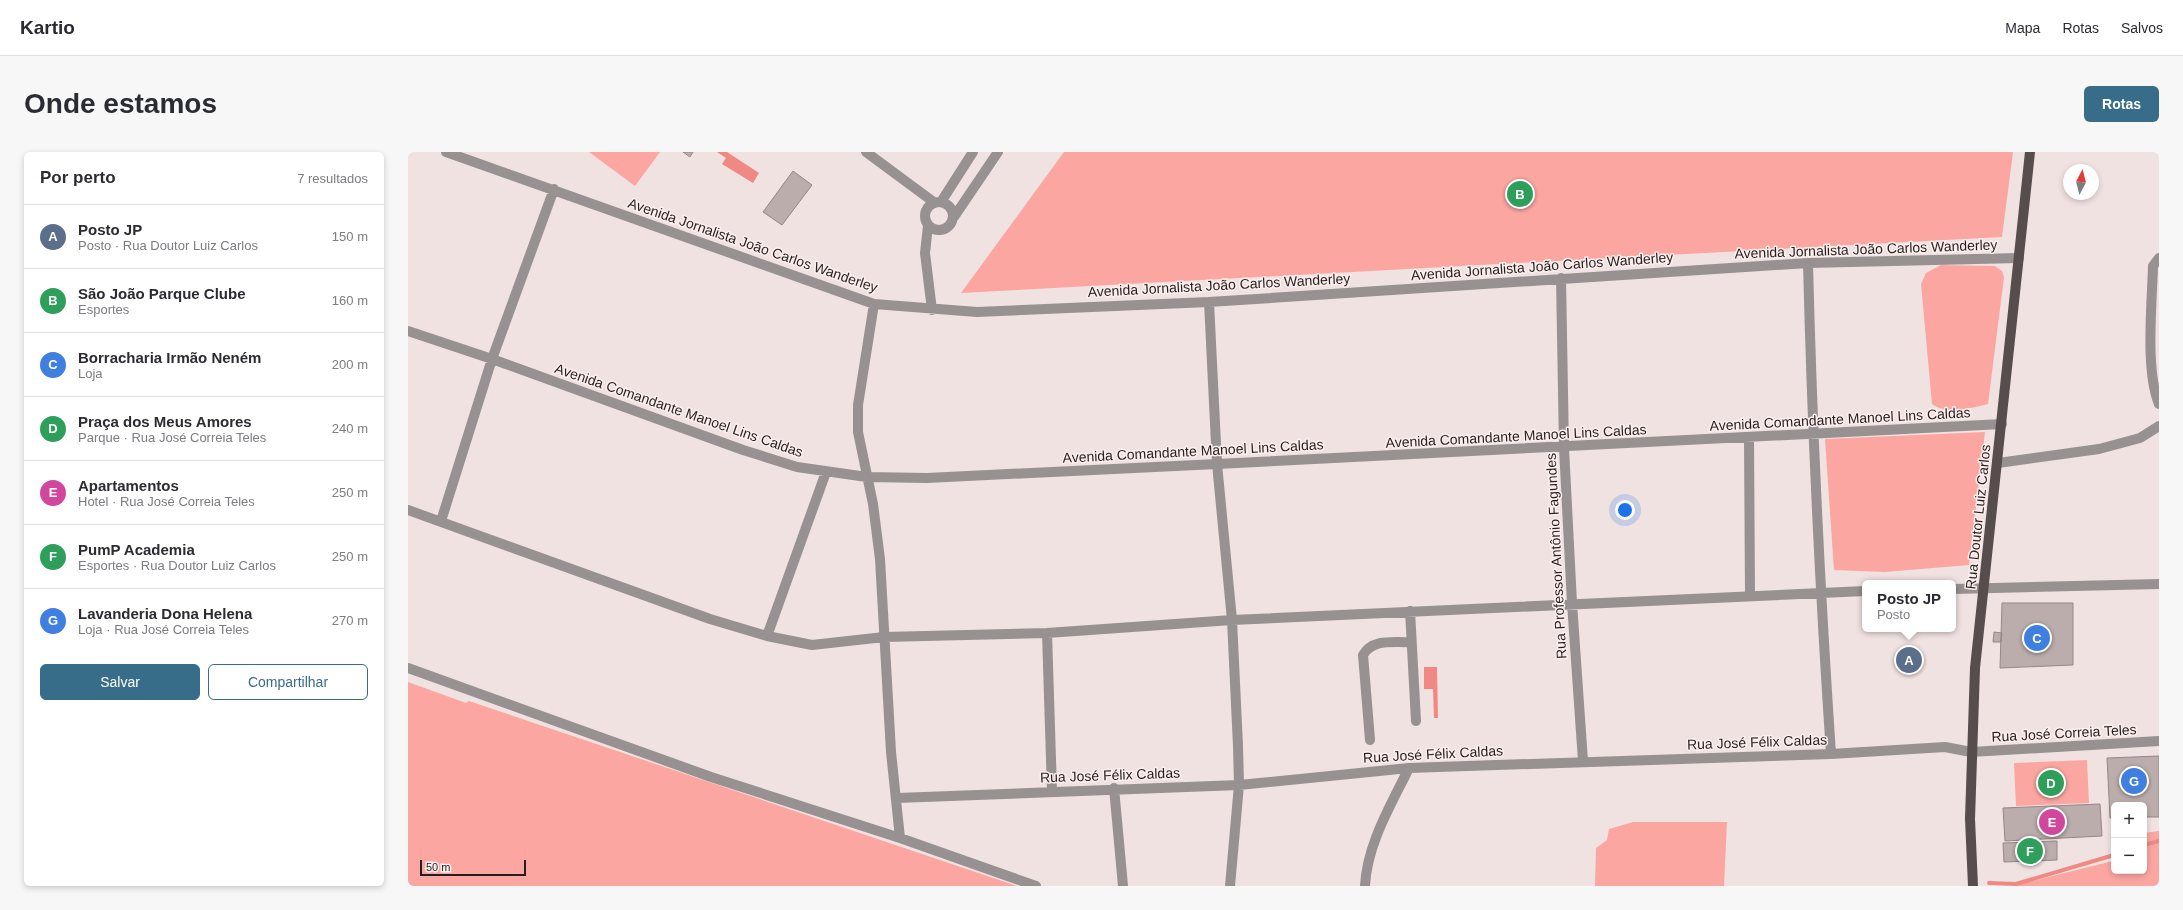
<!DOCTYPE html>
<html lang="pt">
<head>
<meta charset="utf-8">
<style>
  :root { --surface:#fff; --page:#f7f7f7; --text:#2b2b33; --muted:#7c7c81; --line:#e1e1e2; --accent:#386d89 }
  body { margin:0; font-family:Helvetica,sans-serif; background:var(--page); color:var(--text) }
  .controls { position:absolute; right:12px; bottom:12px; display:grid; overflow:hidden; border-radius:6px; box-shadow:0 2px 6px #0003 }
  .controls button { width:36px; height:36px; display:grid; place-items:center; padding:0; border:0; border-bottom:1px solid var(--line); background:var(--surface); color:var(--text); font:20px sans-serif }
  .compass { position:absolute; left:1655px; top:12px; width:36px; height:36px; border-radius:50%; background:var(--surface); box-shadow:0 2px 6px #0003; rotate:7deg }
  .scale { position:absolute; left:12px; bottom:10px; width:106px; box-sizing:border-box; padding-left:4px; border:2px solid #241f1e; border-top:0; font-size:11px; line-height:14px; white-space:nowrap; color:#241f1e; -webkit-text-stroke:3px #fdefee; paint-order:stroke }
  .you { position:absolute; left:1217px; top:358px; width:14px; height:14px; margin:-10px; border:3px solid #fff; border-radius:50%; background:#1a73e8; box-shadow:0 0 0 6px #1a73e833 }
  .badge { display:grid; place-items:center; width:26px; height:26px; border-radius:50%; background:var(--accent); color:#fff; font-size:13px; font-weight:700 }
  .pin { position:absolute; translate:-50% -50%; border:2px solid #fff; box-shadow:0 1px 4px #0006 }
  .popup { position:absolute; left:1454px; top:428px; width:94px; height:52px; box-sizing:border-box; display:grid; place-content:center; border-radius:6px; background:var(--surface); filter:drop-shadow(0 1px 3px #0005); font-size:13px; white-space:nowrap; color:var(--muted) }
  .popup b { font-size:15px; color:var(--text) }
  .popup::after { content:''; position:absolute; left:50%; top:100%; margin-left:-8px; border:8px solid transparent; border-top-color:var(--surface) }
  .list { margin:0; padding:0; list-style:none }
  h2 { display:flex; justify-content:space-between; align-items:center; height:52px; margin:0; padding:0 16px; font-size:17px }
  h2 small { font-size:13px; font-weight:400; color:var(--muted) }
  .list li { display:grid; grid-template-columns:26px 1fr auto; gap:12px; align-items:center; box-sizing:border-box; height:64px; padding:0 16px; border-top:1px solid var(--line) }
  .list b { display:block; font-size:15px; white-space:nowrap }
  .list p { margin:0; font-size:13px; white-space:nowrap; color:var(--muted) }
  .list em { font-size:13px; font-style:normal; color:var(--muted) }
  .actions { display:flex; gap:8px; padding:12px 16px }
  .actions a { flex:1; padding:9px 0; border:1px solid var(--accent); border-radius:6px; text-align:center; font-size:14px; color:var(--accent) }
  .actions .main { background:var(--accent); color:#fff }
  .map { position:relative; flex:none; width:1751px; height:734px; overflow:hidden; border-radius:6px }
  header { display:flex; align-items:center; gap:24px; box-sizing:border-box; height:56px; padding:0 20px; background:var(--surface); border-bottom:1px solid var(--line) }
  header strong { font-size:19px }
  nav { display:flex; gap:22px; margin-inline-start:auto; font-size:14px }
  .intro { display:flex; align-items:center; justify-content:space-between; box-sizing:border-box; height:96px; padding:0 24px }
  h1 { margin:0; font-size:28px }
  .button { padding:10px 18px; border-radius:6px; background:var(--accent); color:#fff; font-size:14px; font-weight:700 }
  main { display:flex; gap:24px; padding:0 24px }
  aside { flex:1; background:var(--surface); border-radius:6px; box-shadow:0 2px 6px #0003 }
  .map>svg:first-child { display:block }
  .green { fill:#fba6a1 }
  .water { fill:#f08883 }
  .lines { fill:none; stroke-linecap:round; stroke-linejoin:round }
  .stream { stroke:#f08883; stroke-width:4 }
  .building { fill:#baadac; stroke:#948786 }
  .street { stroke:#979191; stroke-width:10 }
  .primary { stroke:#574d4c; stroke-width:10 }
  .labels { text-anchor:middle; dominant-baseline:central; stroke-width:3; stroke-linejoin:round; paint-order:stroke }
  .street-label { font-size:14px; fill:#241f1e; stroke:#fdefee }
</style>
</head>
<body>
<header>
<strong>Kartio</strong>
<nav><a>Mapa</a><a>Rotas</a><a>Salvos</a></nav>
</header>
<div class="intro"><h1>Onde estamos</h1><a class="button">Rotas</a></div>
<main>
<aside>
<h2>Por perto<small>7 resultados</small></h2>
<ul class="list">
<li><span class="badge" style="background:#5c6f8a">A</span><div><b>Posto JP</b><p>Posto · Rua Doutor Luiz Carlos</p></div><em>150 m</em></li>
<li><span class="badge" style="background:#2e9e5b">B</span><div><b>São João Parque Clube</b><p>Esportes</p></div><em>160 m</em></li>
<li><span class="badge" style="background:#3f7fe0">C</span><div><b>Borracharia Irmão Neném</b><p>Loja</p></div><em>200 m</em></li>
<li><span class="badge" style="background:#2e9e5b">D</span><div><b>Praça dos Meus Amores</b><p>Parque · Rua José Correia Teles</p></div><em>240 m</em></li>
<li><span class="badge" style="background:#d1479c">E</span><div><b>Apartamentos</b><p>Hotel · Rua José Correia Teles</p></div><em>250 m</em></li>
<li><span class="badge" style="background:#2e9e5b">F</span><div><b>PumP Academia</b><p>Esportes · Rua Doutor Luiz Carlos</p></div><em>250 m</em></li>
<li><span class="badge" style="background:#3f7fe0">G</span><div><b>Lavanderia Dona Helena</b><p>Loja · Rua José Correia Teles</p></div><em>270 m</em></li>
</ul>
<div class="actions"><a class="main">Salvar</a><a>Compartilhar</a></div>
</aside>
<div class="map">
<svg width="1751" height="734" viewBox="0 0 1751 734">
  <rect width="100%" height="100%" fill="#f0e2e0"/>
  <path class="green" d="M181,0h71l-25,34z
    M656,0h949l-11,85 -1041,56z
    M1533,113l54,1 7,5 2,6 -16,127c-16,4 -42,11 -56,0l-11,-120 5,-11z
    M1577,280l-16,133 -84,7 -51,-2 -9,-131z
    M0,530l58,21 3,-2 548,185h-609z
    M1679,608l2,43 -73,3 -2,-43z
    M1225,670h94l-3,64h-129l1,-38 11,-8 2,-11z
    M1751,679v55h-147l101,-25 1,-2v12h30v-38z"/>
  <path class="water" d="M309,0h10l32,21 -6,10 -31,-19 4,-6z
    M1016,515h13l1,51h-4l-1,-29h-9z"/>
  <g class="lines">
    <path class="stream" d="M1736,693l15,-4
      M1581,731l27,1 98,-29"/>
  </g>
  <path class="building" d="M275,0h10l-3,5z
    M385,19l19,14 -30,40 -19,-13z
    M1594,451h71v62l-73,3z
    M1586,480l8,1 -1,9h-8z
    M1751,604v61h-15v-12h-30v13h-4l-3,-60z
    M1692,652l2,32 -97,5 -2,-33z
    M1649,689v19l-53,2 -1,-19z"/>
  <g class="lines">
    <path class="street" d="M38,0l428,152 103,8 232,-10 599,-39 211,-5
      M458,0l69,51
      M517 64a14 14 0 1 1 28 0a14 14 0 1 1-28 0Z
      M533,50l32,-50
      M546,65l44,-65
      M520,74l-3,27 7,57
      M1751,106l-6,8c-1,38 -8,104 6,138
      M1400,111c4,164 12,327 23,491
      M1153,126l3,170 8,155 11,158
      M801,150l8,162 15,156 6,126 1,39 -9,101
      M466,152l-16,101v27l15,72 7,55 11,193 9,86
      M0,179l84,28 251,91 54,17 70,10 60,1 290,-14 785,-40
      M1341,286l1,157
      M1590,311l101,-14 41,-11 19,-12
      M0,358l302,109 57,17 45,9 72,-8 163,-4 185,-13 633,-29
      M33,369l51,-162 62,-170
      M1545,437l206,-5
      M1002,459l6,110
      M639,481l5,158
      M359,484l59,-164
      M0,516l303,109 189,61 136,48
      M962,588l-7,-85c10,-17 31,-12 48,-13
      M706,636l9,98
      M489,646l342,-13 170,-17 422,-14 114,-7 26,5 188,-11
      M957,734c2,-42 26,-81 44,-118"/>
    <path class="primary" d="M1565,734l-3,-67 5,-151 55,-516"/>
  </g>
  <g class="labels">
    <g class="street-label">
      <text transform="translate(345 93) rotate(19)">Avenida Jornalista João Carlos Wanderley</text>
      <text transform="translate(1458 97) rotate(-2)">Avenida Jornalista João Carlos Wanderley</text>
      <text transform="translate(1134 114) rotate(-4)">Avenida Jornalista João Carlos Wanderley</text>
      <text transform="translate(811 133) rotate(-3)">Avenida Jornalista João Carlos Wanderley</text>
      <text transform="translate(271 258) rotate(19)">Avenida Comandante Manoel Lins Caldas</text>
      <text transform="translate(1432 267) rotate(-3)">Avenida Comandante Manoel Lins Caldas</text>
      <text transform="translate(1108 284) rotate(-3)">Avenida Comandante Manoel Lins Caldas</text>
      <text transform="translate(785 299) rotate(-3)">Avenida Comandante Manoel Lins Caldas</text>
      <text transform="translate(1570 365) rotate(-84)">Rua Doutor Luiz Carlos</text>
      <text transform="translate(1148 404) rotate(-93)">Rua Professor Antônio Fagundes</text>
      <text transform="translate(1656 581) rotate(-3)">Rua José Correia Teles</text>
      <text transform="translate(1349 590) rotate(-2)">Rua José Félix Caldas</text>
      <text transform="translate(1025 602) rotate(-3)">Rua José Félix Caldas</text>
      <text transform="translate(702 623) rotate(-2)">Rua José Félix Caldas</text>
    </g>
  </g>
</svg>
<div class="controls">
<button>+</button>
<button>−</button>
</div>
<svg class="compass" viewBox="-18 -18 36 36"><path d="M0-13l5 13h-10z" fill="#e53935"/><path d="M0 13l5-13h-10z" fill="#7c7c81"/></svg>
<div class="scale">50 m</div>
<div class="you"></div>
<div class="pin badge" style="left:1501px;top:508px;background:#5c6f8a">A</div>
<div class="popup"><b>Posto JP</b>Posto</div>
<div class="pin badge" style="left:1112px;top:42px;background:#2e9e5b">B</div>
<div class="pin badge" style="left:1629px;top:486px;background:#3f7fe0">C</div>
<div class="pin badge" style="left:1643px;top:631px;background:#2e9e5b">D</div>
<div class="pin badge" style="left:1644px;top:670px;background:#d1479c">E</div>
<div class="pin badge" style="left:1622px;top:699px;background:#2e9e5b">F</div>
<div class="pin badge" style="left:1726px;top:629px;background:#3f7fe0">G</div>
</div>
</main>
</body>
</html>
